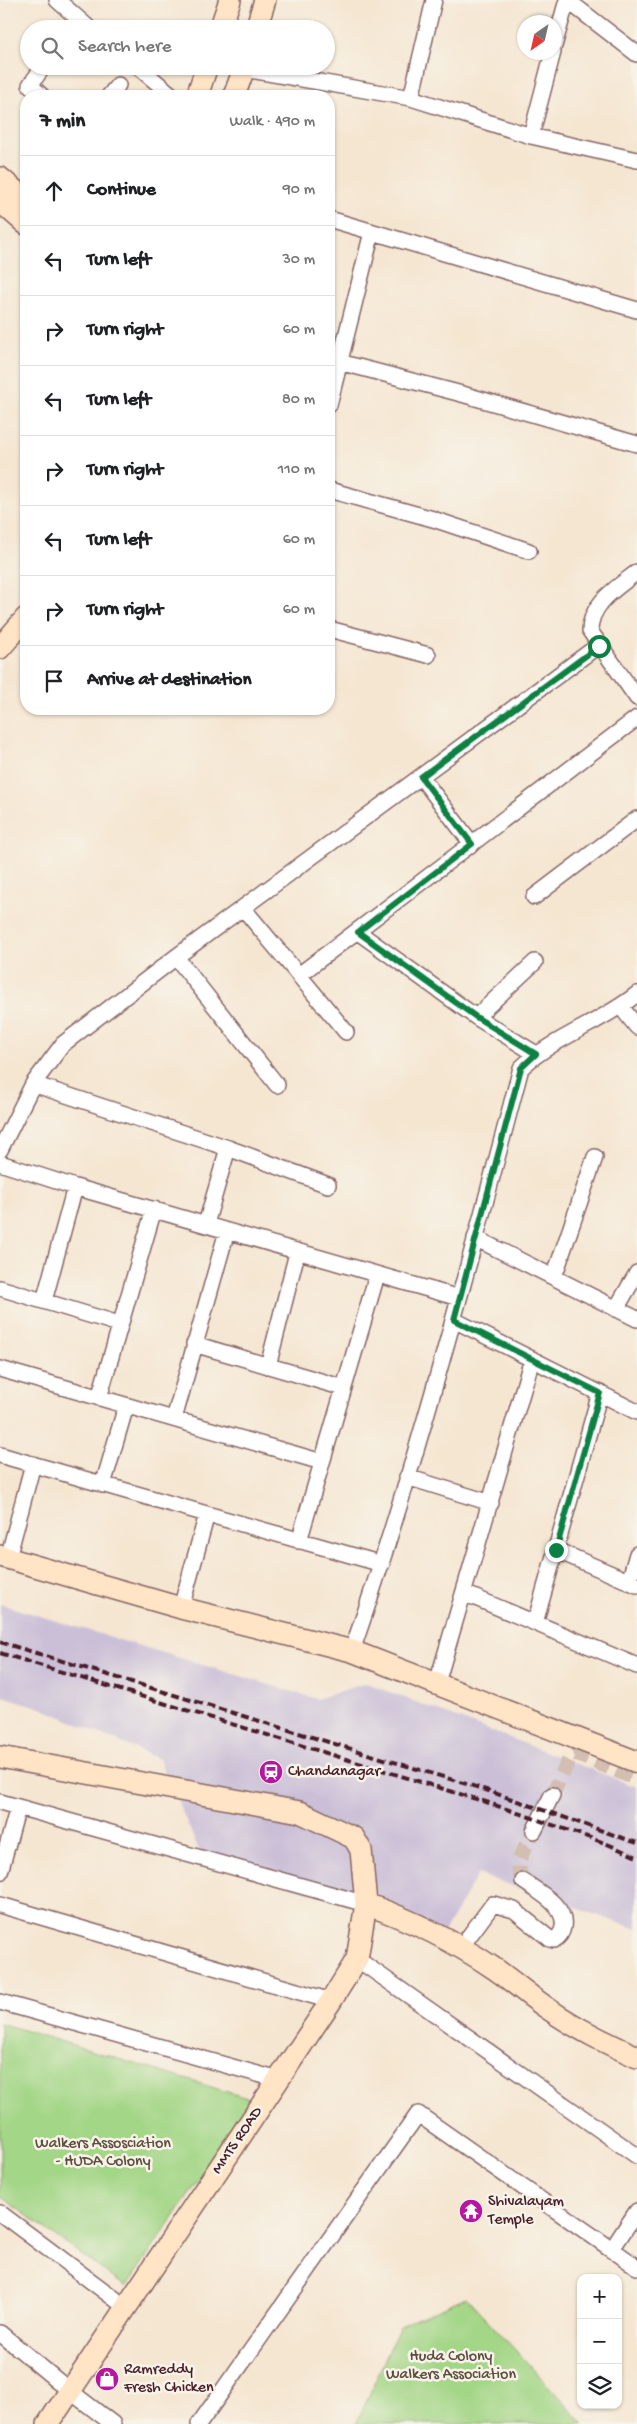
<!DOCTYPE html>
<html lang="en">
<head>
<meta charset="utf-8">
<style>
  :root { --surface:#fff; --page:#f2f2f2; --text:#202124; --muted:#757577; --line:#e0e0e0 }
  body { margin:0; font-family:"Gochi Hand",sans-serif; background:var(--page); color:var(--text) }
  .controls { position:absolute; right:15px; bottom:15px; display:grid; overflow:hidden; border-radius:10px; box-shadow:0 1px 4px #0004 }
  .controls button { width:45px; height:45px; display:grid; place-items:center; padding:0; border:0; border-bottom:1px solid var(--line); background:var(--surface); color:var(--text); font:25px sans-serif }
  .compass { position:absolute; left:517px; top:15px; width:45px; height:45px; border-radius:50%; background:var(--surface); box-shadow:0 1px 4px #0004; rotate:214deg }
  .stop { position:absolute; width:15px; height:15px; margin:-11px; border:4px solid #0b8043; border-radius:50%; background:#fff }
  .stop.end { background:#0b8043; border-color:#fff; box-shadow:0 1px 5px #0008 }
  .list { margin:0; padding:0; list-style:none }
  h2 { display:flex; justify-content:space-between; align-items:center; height:65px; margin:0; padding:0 20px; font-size:21px }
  h2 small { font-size:16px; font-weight:400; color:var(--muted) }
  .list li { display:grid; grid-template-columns:32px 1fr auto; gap:15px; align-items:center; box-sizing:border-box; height:70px; padding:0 20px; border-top:1px solid var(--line) }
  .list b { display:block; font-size:19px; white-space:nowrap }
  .list em { font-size:16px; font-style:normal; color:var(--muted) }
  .icon { flex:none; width:28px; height:28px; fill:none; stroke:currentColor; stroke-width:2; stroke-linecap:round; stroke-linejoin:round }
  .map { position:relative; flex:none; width:637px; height:2424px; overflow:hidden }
  .search { position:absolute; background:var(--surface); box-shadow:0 1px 4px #0004; left:20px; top:20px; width:315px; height:55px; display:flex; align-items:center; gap:12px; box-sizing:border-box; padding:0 18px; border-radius:28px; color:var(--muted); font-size:19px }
  .panel { position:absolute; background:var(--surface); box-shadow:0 1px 4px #0004; left:20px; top:90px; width:315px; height:625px; border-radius:20px }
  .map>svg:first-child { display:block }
  .industrial { fill:#cabfd7 }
  .green { fill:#a3d686; stroke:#767a58 }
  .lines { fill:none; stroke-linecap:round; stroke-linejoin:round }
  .street-tunnel { stroke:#d3beb1; stroke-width:15; stroke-dasharray:15 8; stroke-linecap:butt }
  .street-casing { stroke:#866565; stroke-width:18 }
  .secondary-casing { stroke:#866565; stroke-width:24 }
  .street { stroke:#fff; stroke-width:15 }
  .secondary { stroke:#ffe4c6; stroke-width:21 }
  .rail { stroke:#4a1f2b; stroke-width:4; stroke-dasharray:8 4; stroke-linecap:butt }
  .route { stroke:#0b8043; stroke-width:6 }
  .labels { text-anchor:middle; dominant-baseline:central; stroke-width:5; stroke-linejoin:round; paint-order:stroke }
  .poi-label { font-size:16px; fill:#4a1f2b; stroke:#f7f3e8; text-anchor:start }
  .street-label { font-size:16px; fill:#4a1f2b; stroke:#f7f3e8 }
  .park-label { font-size:16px; fill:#604d42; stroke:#f7f3e8 }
</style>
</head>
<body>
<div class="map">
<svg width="637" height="2424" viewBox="0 0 637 2424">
  <rect width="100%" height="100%" fill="#f7f3e8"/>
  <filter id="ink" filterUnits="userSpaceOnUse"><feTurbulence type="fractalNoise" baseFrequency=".02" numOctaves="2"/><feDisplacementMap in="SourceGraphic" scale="10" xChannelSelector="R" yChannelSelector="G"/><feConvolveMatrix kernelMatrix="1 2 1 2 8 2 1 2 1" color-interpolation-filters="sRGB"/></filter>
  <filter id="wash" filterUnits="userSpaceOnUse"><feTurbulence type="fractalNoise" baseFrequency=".0096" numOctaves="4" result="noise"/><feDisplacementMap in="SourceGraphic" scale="20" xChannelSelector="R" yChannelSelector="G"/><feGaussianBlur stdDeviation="1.12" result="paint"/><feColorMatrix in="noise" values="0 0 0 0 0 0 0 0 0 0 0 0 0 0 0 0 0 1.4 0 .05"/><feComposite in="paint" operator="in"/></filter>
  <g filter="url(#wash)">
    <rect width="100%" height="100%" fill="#f5e6d2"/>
    <path class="industrial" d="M0,1604l317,95 49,-16 271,104v142l-159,-55 -35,60 -240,-75 -44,-100 -118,-51 -41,-13z"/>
    <path class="green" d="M0,2023l254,77 -128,187 -126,-91z
      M466,2297l118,127h-228l44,-98z"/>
  </g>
  <g filter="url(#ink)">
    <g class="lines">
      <path class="street-tunnel" d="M552,1795l18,-37 6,-4 61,25
        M523,1881c-11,-19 2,-32 11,-50"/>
      <g class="street-casing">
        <path id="street" d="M57,0l33,29
          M567,0l70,54
          M554,46l13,-46
          M137,66l36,30
          M244,69l167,29 120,38 106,24
          M42,96l-12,-11 14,-19
          M109,96l9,-11
          M411,98l23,-98
          M531,136l22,-84
          M329,219l308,91
          M339,362l123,32 175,50
          M329,405l43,-173
          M329,490l104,29 96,32
          M637,572c-20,16 -47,31 -47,59l47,67
          M329,629l99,26
          M421,777l51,67
          M534,897l103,-78
          M243,908l103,124
          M358,932l118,85 60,37
          M176,957l101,128
          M299,975l338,-257
          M621,1007l16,20
          M476,1017l59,-55
          M33,1084l195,64 -22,76
          M228,1148l100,37
          M0,1150l33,-66 30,-40 113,-87 423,-312
          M0,1163l75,24 384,111
          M475,1238l162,81
          M554,1277l41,-120
          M0,1288l119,36
          M44,1301l31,-114
          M616,1309l21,-36
          M454,1320l183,92
          M194,1344l150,44
          M268,1366l29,-113
          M0,1369l322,93
          M99,1398l55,-189
          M174,1419l53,-188
          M0,1455l382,109
          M407,1477l84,26
          M103,1485l23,-79
          M299,1541l78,-266
          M556,1550l81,35
          M8,1558l25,-94
          M629,1582l8,-28
          M464,1593l173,73
          M181,1608l26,-94
          M535,1623l65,-230
          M352,1651c66,-191 117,-388 169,-583 33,-31 80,-45 116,-74
          M437,1683l95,-324
          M0,1802l366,102
          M534,1831l18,-36
          M0,1872l18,-65
          M0,1905l331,96
          M461,1947l32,-43 21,6 36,29 4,1c5,-3 8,-7 9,-13 4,-21 -26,-36 -40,-46
          M357,1959l280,197
          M0,2002l279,78
          M0,2213l127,95
          M612,2249l25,-38
          M0,2333l70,58 43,33
          M199,2424l219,-310 219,153"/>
      </g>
      <g class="secondary-casing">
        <path id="secondary" d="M220,29l10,-29
          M256,29l9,-29
          M197,96l10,-30
          M234,96l11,-30
          M0,178l26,22
          M0,201l26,23
          M0,648l26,-30
          M0,1556l181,52 171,43 285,111
          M0,1757l300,55 54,26 7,12 5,54 -9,55 -26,42 -283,423
          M366,1904c45,16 86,36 126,63 20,13 38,30 58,43 27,19 57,33 87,47"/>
      </g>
      <use href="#street" class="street"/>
      <use href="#secondary" class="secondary"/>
      <path class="rail" d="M0,1642l486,148 151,53
        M0,1653l486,149 119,41 32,14"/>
    </g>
  </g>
  <g class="lines" filter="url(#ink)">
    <path class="route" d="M556,1550l44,-157 -146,-73 67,-252 15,-14 -60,-37 -118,-85 114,-88 -51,-67 178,-131"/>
  </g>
  <defs>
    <g id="station-disc" transform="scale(1.25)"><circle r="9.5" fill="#b5179e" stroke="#f7f3e8"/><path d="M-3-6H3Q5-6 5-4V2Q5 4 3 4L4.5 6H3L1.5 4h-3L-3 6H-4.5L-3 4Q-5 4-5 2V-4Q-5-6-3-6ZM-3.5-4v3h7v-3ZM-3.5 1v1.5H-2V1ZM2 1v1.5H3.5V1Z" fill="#fff"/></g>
    <g id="temple-disc" transform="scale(1.25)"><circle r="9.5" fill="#b5179e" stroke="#f7f3e8"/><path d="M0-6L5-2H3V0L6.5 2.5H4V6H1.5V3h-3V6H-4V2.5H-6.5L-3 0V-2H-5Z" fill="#fff"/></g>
    <g id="shop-disc" transform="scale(1.25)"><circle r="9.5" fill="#b5179e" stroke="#f7f3e8"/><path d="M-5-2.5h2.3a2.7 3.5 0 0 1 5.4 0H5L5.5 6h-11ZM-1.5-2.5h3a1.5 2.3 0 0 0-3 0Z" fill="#fff"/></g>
  </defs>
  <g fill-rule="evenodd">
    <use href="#station-disc" x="271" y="1772"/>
    <use href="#temple-disc" x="471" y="2211"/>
    <use href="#shop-disc" x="107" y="2379"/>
  </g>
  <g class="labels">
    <g class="poi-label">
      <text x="288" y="1772">Chandanagar</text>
      <text x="488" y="2202">Shivalayam<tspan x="488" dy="18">Temple</tspan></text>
      <text x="124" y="2370">Ramreddy<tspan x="124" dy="18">Fresh Chicken</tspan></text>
    </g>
    <g class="street-label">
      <text transform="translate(238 2141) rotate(-56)">MMTS ROAD</text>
    </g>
    <g class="park-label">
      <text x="103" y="2144">Walkers Assosciation<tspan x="103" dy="18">- HUDA Colony</tspan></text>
      <text x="451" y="2357">Huda Colony<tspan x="451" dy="18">Walkers Association</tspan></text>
    </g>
  </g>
</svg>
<div class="controls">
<button>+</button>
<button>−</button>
<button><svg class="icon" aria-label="layers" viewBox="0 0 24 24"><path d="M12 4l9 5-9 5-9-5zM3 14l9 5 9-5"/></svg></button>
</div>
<svg class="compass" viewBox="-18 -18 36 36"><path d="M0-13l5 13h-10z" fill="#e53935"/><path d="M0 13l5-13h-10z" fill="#757577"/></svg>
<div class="stop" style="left:599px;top:646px"></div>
<div class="stop end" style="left:556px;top:1550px"></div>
<div class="search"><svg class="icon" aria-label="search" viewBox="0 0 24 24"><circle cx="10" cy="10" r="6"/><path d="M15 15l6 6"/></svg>Search here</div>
<section class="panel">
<h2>7 min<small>Walk · 490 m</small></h2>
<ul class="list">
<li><svg class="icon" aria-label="ahead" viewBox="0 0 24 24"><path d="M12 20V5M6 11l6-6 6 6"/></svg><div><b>Continue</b></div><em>90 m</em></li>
<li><svg class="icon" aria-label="left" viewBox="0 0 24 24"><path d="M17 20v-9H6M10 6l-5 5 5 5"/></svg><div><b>Turn left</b></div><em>30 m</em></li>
<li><svg class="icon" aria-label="right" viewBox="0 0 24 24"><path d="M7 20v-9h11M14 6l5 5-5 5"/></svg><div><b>Turn right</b></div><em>60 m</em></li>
<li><svg class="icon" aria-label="left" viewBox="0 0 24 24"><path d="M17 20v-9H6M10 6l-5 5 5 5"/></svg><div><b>Turn left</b></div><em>80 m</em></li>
<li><svg class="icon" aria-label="right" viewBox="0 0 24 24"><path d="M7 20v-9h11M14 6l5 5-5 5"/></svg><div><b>Turn right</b></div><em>110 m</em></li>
<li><svg class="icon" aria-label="left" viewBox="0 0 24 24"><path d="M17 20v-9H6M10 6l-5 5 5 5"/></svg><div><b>Turn left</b></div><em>60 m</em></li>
<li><svg class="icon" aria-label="right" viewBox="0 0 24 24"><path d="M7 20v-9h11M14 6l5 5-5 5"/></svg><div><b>Turn right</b></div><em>60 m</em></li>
<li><svg class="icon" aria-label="arrive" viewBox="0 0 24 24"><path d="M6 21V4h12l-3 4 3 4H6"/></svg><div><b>Arrive at destination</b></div></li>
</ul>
</section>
</div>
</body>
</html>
